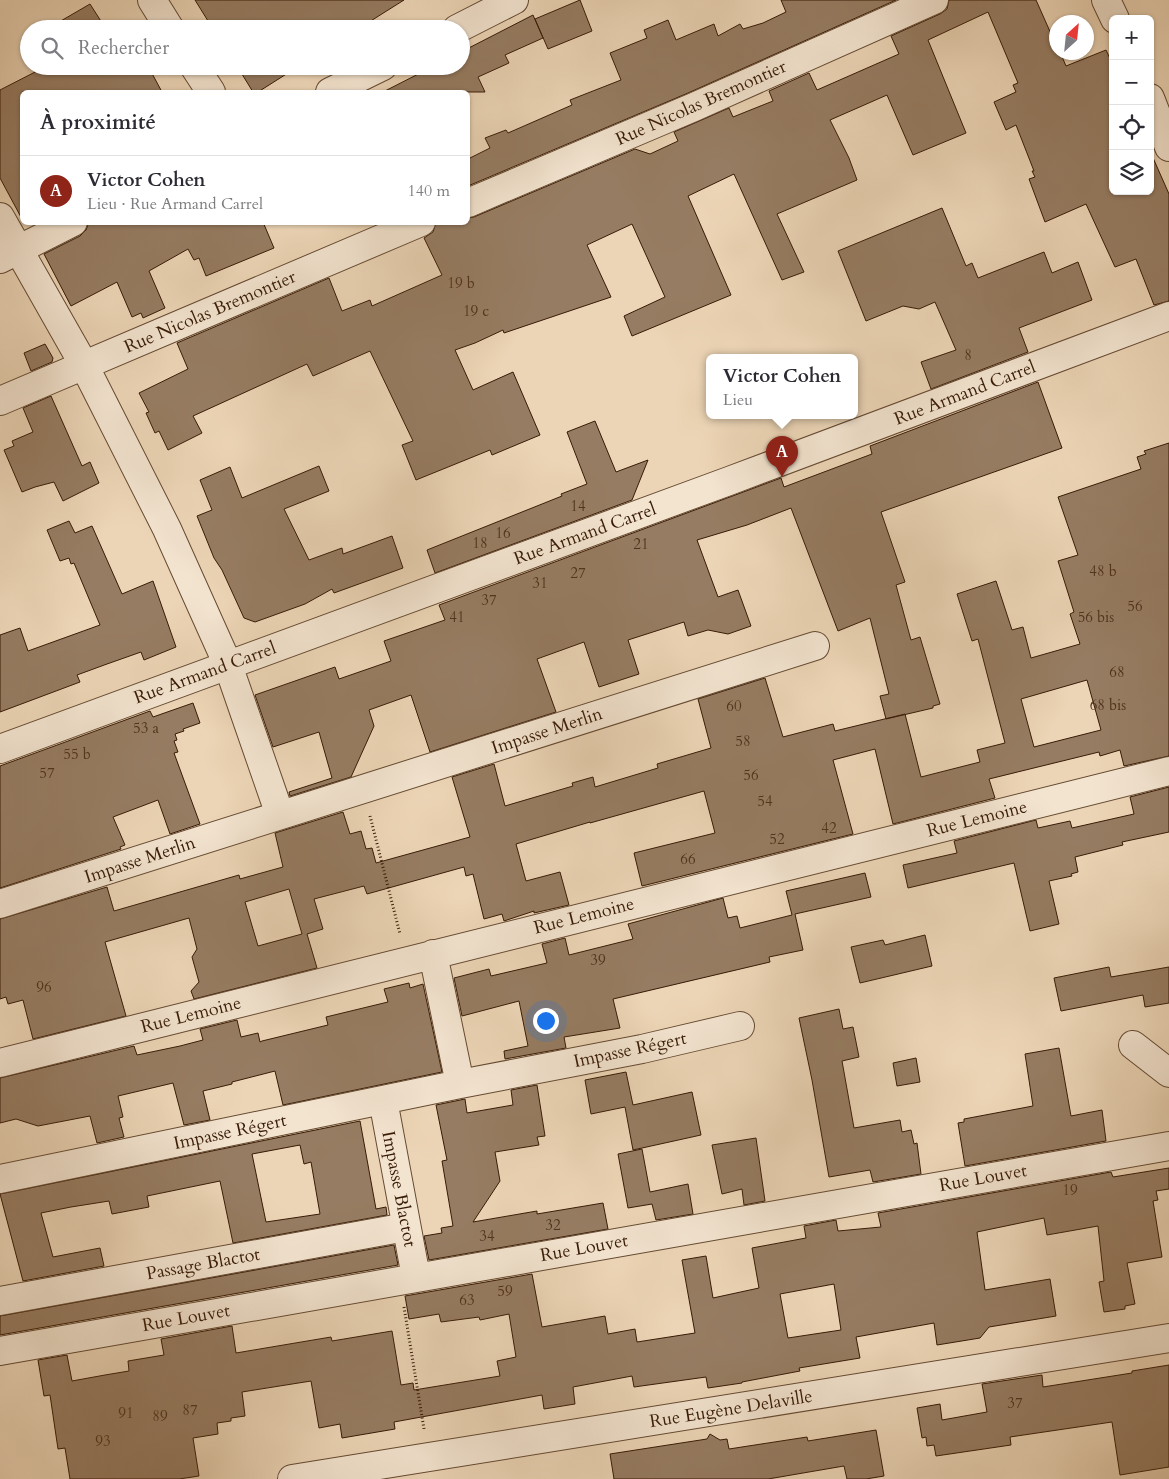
<!DOCTYPE html>
<html lang="fr">
<head>
<meta charset="utf-8">
<style>
  :root { --surface:#fff; --page:#f7f7f7; --text:#2b2b33; --muted:#7c7c81; --line:#e1e1e2; --accent:#8f2418 }
  body { margin:0; font-family:Cardo,serif; background:var(--page); color:var(--text) }
  .controls { position:absolute; right:15px; top:15px; display:grid; overflow:hidden; border-radius:8px; box-shadow:0 1px 4px #0004 }
  .controls button { width:45px; height:45px; display:grid; place-items:center; padding:0; border:0; border-bottom:1px solid var(--line); background:var(--surface); color:var(--text); font:25px sans-serif }
  .compass { position:absolute; left:1049px; top:15px; width:45px; height:45px; border-radius:50%; background:var(--surface); box-shadow:0 1px 4px #0004; rotate:27deg }
  .you { position:absolute; left:545px; top:1020px; width:18px; height:18px; margin:-12px; border:4px solid #fff; border-radius:50%; background:#1a73e8; box-shadow:0 0 0 8px #1a73e833 }
  .badge { display:grid; place-items:center; width:32px; height:32px; border-radius:50%; background:var(--accent); color:#fff; font-size:16px; font-weight:700 }
  .pin { position:absolute; translate:-50% -41px; filter:drop-shadow(0 1px 2px #0008) }
  .pin::after { content:''; position:absolute; top:26px; width:18px; height:15px; background:inherit; clip-path:polygon(0 0,100% 0,50% 100%) }
  .popup { position:absolute; left:706px; top:354px; width:152px; height:65px; box-sizing:border-box; display:grid; place-content:center; border-radius:8px; background:var(--surface); filter:drop-shadow(0 1px 4px #0005); font-size:16px; white-space:nowrap; color:var(--muted) }
  .popup b { font-size:19px; color:var(--text) }
  .popup::after { content:''; position:absolute; left:50%; top:100%; margin-left:-10px; border:10px solid transparent; border-top-color:var(--surface) }
  .list { margin:0; padding:0; list-style:none }
  h2 { display:flex; justify-content:space-between; align-items:center; height:65px; margin:0; padding:0 20px; font-size:21px }
  h2 small { font-size:16px; font-weight:400; color:var(--muted) }
  .list li { display:grid; grid-template-columns:32px 1fr auto; gap:15px; align-items:center; box-sizing:border-box; height:70px; padding:0 20px; border-top:1px solid var(--line) }
  .list b { display:block; font-size:19px; white-space:nowrap }
  .list p { margin:0; font-size:16px; white-space:nowrap; color:var(--muted) }
  .list em { font-size:16px; font-style:normal; color:var(--muted) }
  .icon { flex:none; width:28px; height:28px; fill:none; stroke:currentColor; stroke-width:2; stroke-linecap:round; stroke-linejoin:round }
  .map { position:relative; flex:none; width:1169px; height:1479px; overflow:hidden }
  .search { position:absolute; background:var(--surface); box-shadow:0 1px 4px #0004; left:20px; top:20px; width:450px; height:55px; display:flex; align-items:center; gap:12px; box-sizing:border-box; padding:0 18px; border-radius:28px; color:var(--muted); font-size:19px }
  .panel { position:absolute; background:var(--surface); box-shadow:0 1px 4px #0004; left:20px; top:90px; width:450px; height:135px; border-radius:8px }
  .map>svg:first-child { display:block }
  .building { fill:#967c62; stroke:#381b06; fill-rule:evenodd }
  .lines { fill:none; stroke-linecap:round; stroke-linejoin:round }
  .minor-casing { stroke:#654a32; stroke-width:30 }
  .path { stroke:#381b06; stroke-width:3; stroke-dasharray:1 2.5; stroke-linecap:butt }
  .minor { stroke:#f3e4d0; stroke-width:28 }
  .labels { text-anchor:middle; dominant-baseline:central; stroke-width:4; stroke-linejoin:round; paint-order:stroke }
  .number-label { font-size:15px; fill:#50331d }
  .street-label { font-size:18px; fill:#381b06; stroke:#f3e4d0 }
</style>
</head>
<body>
<div class="map">
<svg width="1169" height="1479" viewBox="0 0 1169 1479">
  <rect width="100%" height="100%" fill="#ecd5b6"/>
  <filter id="stains"><feTurbulence type="fractalNoise" baseFrequency=".004" numOctaves="4"/><feColorMatrix values="0 0 0 0 .2 0 0 0 0 .09 0 0 0 0 .02 0 0 0 .5 -.17"/></filter>
  <radialGradient id="worn" r=".72"><stop offset=".6" stop-color="#630" stop-opacity="0"/><stop offset="1" stop-color="#630" stop-opacity=".3"/></radialGradient>
  <path class="building" d="M195,0h209l-46,29h-145z
    M580,0l12,31 -44,18 -13,-30z
    M781,0h115l-208,93 -220,93v-27l22,-11 -5,-10 21,-8 2,3 64,-28 -2,-5 51,-20 -11,-27 37,-15 -3,-8 24,-10 8,20 38,-16 4,12 22,-12 3,5 20,-6 23,-11z
    M949,0h87l20,45v7h4l6,14 40,-16 7,15v126h37v-40l19,43v107l-15,4 -18,-46 -21,8 -29,-63 -41,18 -16,-43 6,-2 -3,-6h2l-18,-46 -10,5 -12,-28 22,-10 -3,-7 5,-2 -30,-71 -60,28 38,93 -53,22 -26,-60 -57,25 19,38 8,22 -80,34 27,58 -22,8 -48,-106 -46,22 43,99 -99,41 -8,-20 41,-19 -33,-73 -45,21 24,52 -107,36 -1,-3 -28,13 -20,7 18,40 40,-18 27,63 -48,20 -2,-5 -74,30 -14,-35 11,-4 -43,-90 -57,25 -6,-12 -114,52 9,17 -34,17 -9,-19 -4,2 -9,-20 3,-1 -10,-19 49,-24 -11,-26 152,-65 13,33 28,-11 2,6 70,-31 -18,-37 9,-6 3,-10h32v-4l6,-1 161,-68 15,5 28,-13 -4,-9 55,-24 4,9 40,-16 -4,-10 40,-18 8,17 82,-36 -8,-18 49,-22 7,-5z
    M90,4l16,25h-67l6,-4 2,4z
    M533,15l10,23 -38,17 4,8 -31,14 7,15h-102l51,-26h27v-14z
    M29,35v16l-7,-12z
    M37,66h111l14,26h-140v127l-22,-41v-88l39,-20z
    M237,66h62l-41,26h-5z
    M942,208l24,58 6,-3 6,15 66,-26 8,21 26,-11 14,38 -73,28 9,24 -97,37 -10,-27 35,-12 -21,-48 -16,7 -16,-3 -37,15 -28,-70z
    M89,222h174l11,26 -68,28 -7,-18 -5,2 -6,-11 -39,22 16,37 -22,10 -2,-5 -9,4 -15,-35 -46,24 -27,-52 36,-18 6,-6z
    M45,344l8,14 -1,4 -21,9 -7,-18z
    M1038,382l24,66 -181,64 24,70 -9,3 15,55 9,-3 20,67 -7,2v2l-47,11 -6,-23 9,-2 -19,-76 -32,13 -47,-123 -44,17 -50,15 21,57 20,-7 13,36 -23,8 -20,-4 -20,6 -4,-14 -56,18 11,34 -40,13 -15,-45 -47,17 19,53 -126,40 -19,-57 -42,15 5,16 -23,51 -61,19 -1,-4 43,-14 -13,-46 -46,15 -18,-52 80,-28 4,12 52,-18 -7,-20 61,-21 -6,-15 342,-127 3,9 88,-33 -2,-8z
    M51,396l31,70 8,-4 9,21 -36,18 -9,-19 -19,5 -13,5 -18,-42 10,-4 -2,-5 21,-9 -10,-24z
    M595,421l21,51 32,-12 -16,40 -197,73 -8,-23 135,-54 -1,-2 26,-10 -20,-52z
    M1169,443v313l-45,10 -4,-16 -20,6 -1,-4 -110,27 6,19 -102,26 -18,-75 -42,11 20,74 -211,52 -8,-33 81,-20 -11,-42 -114,32v-1l-74,22 10,37 34,-9 9,33 -35,8v-2l-30,10 -2,-7 -18,5 -11,-45 -7,2 -2,-9 -97,27 -3,-8 -50,13 9,30 -16,5 10,34 -123,31 -3,-8 8,-9 -7,-25 5,-8 -8,-31 -84,24 21,74 -93,23 -10,-39 -15,4 -2,-7 -6,2v-80l107,-32 7,24 125,-36 1,4 43,-12 -8,-34 68,-21 7,22 11,-3 5,18 6,-1 4,15 94,-26 -18,-60 42,-13 11,42 68,-20 -1,-3 21,-6 2,10 63,-19 -1,-4 54,-16 -13,-49 67,-21 18,59 50,-13 2,7 70,-17 16,63 59,-15 -3,-12 28,-7 -27,-104 -6,2 -15,-47 39,-13 16,49 11,-3 8,31 49,-14 -10,-30 4,-2 -16,-51 20,-6 -20,-58 83,-28 -4,-12 9,-3 -2,-3zM1087,680l14,50 -67,17 -13,-48zM289,889l13,45 -44,12 -13,-44z
    M319,466l10,25 -45,18 25,51 33,-12 1,6 49,-18 11,32 -69,25 -2,-4 -27,15 -50,18 -11,-4 -22,-48 -8,-12 -17,-42 15,-6 -12,-30 30,-13 12,31z
    M69,521l6,12 17,-7 30,68 31,-13 23,66 -32,13 -3,-8 -34,12 -30,11 3,7 -80,30v-77l20,-7 8,23 72,-26 -26,-62 -3,1 -2,-6 -9,3 -13,-31z
    M193,703l7,20 -17,6 1,2 -9,3 2,6 -3,1 4,11 -4,1 26,71 -30,10 -12,-34 -45,17 12,28 -5,2 1,2 -121,39v-122l150,-55 3,6z
    M1169,787v45l-47,10 1,3 -48,12 3,15 -7,2 1,2 -23,5 10,43 -29,7 -16,-68 -106,25 -5,-23 54,-12 -3,-12 82,-21 2,8 32,-7 2,7 62,-14 -4,-17z
    M865,873l6,24 -76,17 8,36 -34,7 1,5 -157,37 7,29 -56,9 2,11 -61,11 -1,-8 24,-5 -9,-45 -57,15 -8,-38 35,-9 2,7 56,-13 -5,-19 23,-6 4,17 64,-16 -5,-15 95,-26 5,20 9,-2 3,12 52,-13 -6,-24z
    M925,935l7,31 -72,17 -9,-36 32,-7 2,5z
    M1109,967l2,10 58,-10v36l-24,4 -2,-12 -82,16 -7,-33z
    M409,983l1,5 13,-4 19,88 -159,33 -8,-34 -43,11v2l-29,7 7,29 -26,5 -11,-42 -55,13 5,21 -4,1 5,19 -27,6 -7,-27 -52,10 -22,-7 -16,4v-45l134,-32 3,9 43,-9 23,-6 -3,-11 37,-9 4,17 17,-4 2,9 2,-1 66,-16 -2,-8 62,-15 -4,-13z
    M839,1009l4,20 10,-2 6,30 -17,4 12,67 46,-8 2,12 9,-2 3,14 3,-1 4,31 -48,8 -3,-12 -41,7 -17,-97 -13,-62z
    M1059,1048l12,68 31,-6 4,31 -141,25 -7,-43 6,-1v-3l69,-13 -8,-52z
    M916,1058l4,24 -23,4 -4,-23z
    M626,1072l7,33 59,-13 9,43 -68,15 -8,-43 -34,7 -6,-34z
    M537,1085l8,51 -8,1 2,8 -44,7 5,29 -27,41 64,-11v3l66,-11 5,26 -179,31 -5,-24 18,-3 -1,-5 12,-2 -11,-65 5,-1 -11,-55 29,-6 2,14 46,-8 -2,-15z
    M360,1121l16,88 10,-2 1,8 -154,28 -13,-62 -73,15 2,11 -37,7 -3,-13 -38,6 -30,6 12,44 47,-9 4,18 -81,15 -23,-87zM300,1145l4,19 7,-2 9,52 -54,8 -14,-68z
    M756,1138l9,63 -21,4 -2,-16 -20,5 -10,-49z
    M642,1149l8,43 38,-8 5,30 -37,6 -4,-16 -24,4 -10,-54z
    M1169,1168v21l-13,2 2,9 -5,1 9,56 -35,6 8,41 -10,2v3l-21,3 -5,-30 5,-1 -6,-55 -51,9 -3,-17 -67,14 8,58 65,-11 6,37 -67,11 -9,11 -43,7 -3,-22 -78,14 4,21 -61,10 1,3 -58,11v1l-34,5 -2,-11 -72,10 -2,-11 -59,11 2,17 -31,5 -2,-14 -148,27 1,7 -53,9 -2,-14 -21,4 -8,-47 -69,11 3,24 -14,2v3l-14,2 1,11 -25,4 6,38 -20,3h-109l-5,-31 -7,1 -8,-54 -6,1 -6,-36 29,-5 5,26 33,-6 24,-4 -1,-10 36,-6 -3,-16 71,-13 4,27 95,-16 1,4 60,-10 9,54 12,-2 1,7 86,-14 -3,-15 19,-4 -7,-43 -29,6 -1,-3 -38,5 -2,-8 -30,5 -4,-23 127,-22 10,53 63,-11 3,18 27,-5 2,13 58,-9 -13,-73 24,-4 7,42 46,-10 -7,-40 54,-10 -2,-12 32,-6 2,11 43,-4 -3,-14 233,-41 2,5zM834,1284l7,46 -53,8 -8,-44z
    M394,1245l4,20 -398,70v-19z
    M1169,1365v102l-49,8 -8,-53 -102,15 1,8 -75,11 -2,-11 -7,1 -1,-9 -4,1 -5,-30 23,-4 2,16 45,-8 -5,-28 60,-9 1,12 89,-14v-2z
    M876,1430l8,46 -18,3h-19l-3,-13 -76,13h-154l-4,-25 97,-15 3,-5 10,6 7,-1 2,10 78,-12 1,4z"/>
  <g class="lines">
    <g class="minor-casing">
      <path id="minor" d="M152,0l18,29
        M1106,0l9,19
        M457,29l57,-29
        M194,66l17,26
        M330,92l53,-26
        M1150,98l19,49
        M468,203l226,-96 240,-107
        M0,217l84,148 83,164 61,136 52,150
        M0,259l73,-37
        M0,401l421,-179
        M0,749l729,-268 440,-165
        M0,904l815,-258
        M433,954l27,130
        M1133,1045l36,28
        M0,1063l1169,-292
        M383,1100l33,177
        M0,1179l460,-95 182,-35 98,-23
        M0,1301l406,-74
        M0,1351l1169,-205
        M292,1479l877,-141"/>
    </g>
    <path class="path" d="M370,816l30,118
      M404,1307l20,122"/>
    <use href="#minor" class="minor"/>
  </g>
  <g class="labels">
    <g class="number-label">
      <text x="461" y="283">19 b</text>
      <text x="476" y="311">19 c</text>
      <text x="968" y="355">8</text>
      <text x="578" y="506">14</text>
      <text x="503" y="533">16</text>
      <text x="480" y="543">18</text>
      <text x="641" y="544">21</text>
      <text x="1103" y="571">48 b</text>
      <text x="578" y="573">27</text>
      <text x="540" y="583">31</text>
      <text x="489" y="600">37</text>
      <text x="1135" y="606">56</text>
      <text x="457" y="617">41</text>
      <text x="1096" y="617">56 bis</text>
      <text x="1117" y="672">68</text>
      <text x="1108" y="705">68 bis</text>
      <text x="734" y="706">60</text>
      <text x="146" y="728">53 a</text>
      <text x="743" y="741">58</text>
      <text x="77" y="754">55 b</text>
      <text x="47" y="773">57</text>
      <text x="751" y="775">56</text>
      <text x="765" y="801">54</text>
      <text x="829" y="828">42</text>
      <text x="777" y="839">52</text>
      <text x="688" y="859">66</text>
      <text x="598" y="960">39</text>
      <text x="44" y="987">96</text>
      <text x="1070" y="1190">19</text>
      <text x="553" y="1225">32</text>
      <text x="487" y="1236">34</text>
      <text x="505" y="1291">59</text>
      <text x="467" y="1300">63</text>
      <text x="1015" y="1403">37</text>
      <text x="190" y="1410">87</text>
      <text x="126" y="1413">91</text>
      <text x="160" y="1416">89</text>
      <text x="103" y="1441">93</text>
    </g>
    <g class="street-label">
      <text transform="translate(701 103) rotate(-24)">Rue Nicolas Bremontier</text>
      <text transform="translate(210 312) rotate(-23)">Rue Nicolas Bremontier</text>
      <text transform="translate(965 393) rotate(-21)">Rue Armand Carrel</text>
      <text transform="translate(585 534) rotate(-20)">Rue Armand Carrel</text>
      <text transform="translate(205 673) rotate(-20)">Rue Armand Carrel</text>
      <text transform="translate(547 731) rotate(-18)">Impasse Merlin</text>
      <text transform="translate(977 819) rotate(-14)">Rue Lemoine</text>
      <text transform="translate(140 860) rotate(-18)">Impasse Merlin</text>
      <text transform="translate(584 916) rotate(-14)">Rue Lemoine</text>
      <text transform="translate(191 1015) rotate(-14)">Rue Lemoine</text>
      <text transform="translate(630 1050) rotate(-12)">Impasse Régert</text>
      <text transform="translate(230 1132) rotate(-12)">Impasse Régert</text>
      <text transform="translate(983 1178) rotate(-10)">Rue Louvet</text>
      <text transform="translate(399 1189) rotate(79)">Impasse Blactot</text>
      <text transform="translate(584 1248) rotate(-10)">Rue Louvet</text>
      <text transform="translate(203 1264) rotate(-10)">Passage Blactot</text>
      <text transform="translate(186 1318) rotate(-10)">Rue Louvet</text>
      <text transform="translate(731 1409) rotate(-9)">Rue Eugène Delaville</text>
    </g>
  </g>
  <rect width="100%" height="100%" filter="url(#stains)"/>
  <rect width="100%" height="100%" fill="url(#worn)"/>
</svg>
<div class="controls">
<button>+</button>
<button>−</button>
<button><svg class="icon" aria-label="locate" viewBox="0 0 24 24"><circle cx="12" cy="12" r="6"/><path d="M12 2v4M12 18v4M2 12h4M18 12h4"/></svg></button>
<button><svg class="icon" aria-label="layers" viewBox="0 0 24 24"><path d="M12 4l9 5-9 5-9-5zM3 14l9 5 9-5"/></svg></button>
</div>
<svg class="compass" viewBox="-18 -18 36 36"><path d="M0-13l5 13h-10z" fill="#e53935"/><path d="M0 13l5-13h-10z" fill="#7c7c81"/></svg>
<div class="you"></div>
<div class="pin badge" style="left:782px;top:477px">A</div>
<div class="popup"><b>Victor Cohen</b>Lieu</div>
<div class="search"><svg class="icon" aria-label="search" viewBox="0 0 24 24"><circle cx="10" cy="10" r="6"/><path d="M15 15l6 6"/></svg>Rechercher</div>
<section class="panel">
<h2>À proximité<small></small></h2>
<ul class="list">
<li><span class="badge">A</span><div><b>Victor Cohen</b><p>Lieu · Rue Armand Carrel</p></div><em>140 m</em></li>
</ul>
</section>
</div>
</body>
</html>
